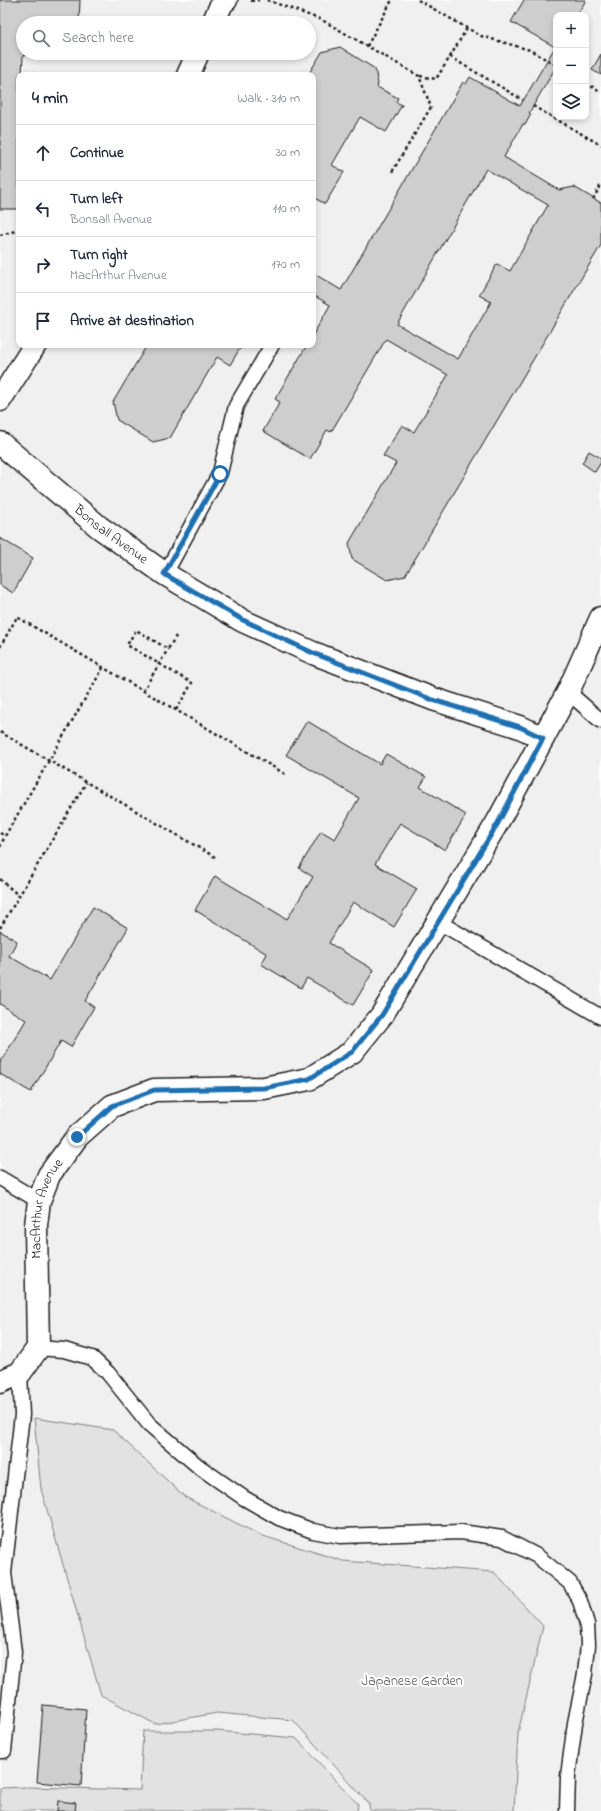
<!DOCTYPE html>
<html lang="en">
<head>
<meta charset="utf-8">
<style>
  :root { --surface:#fff; --page:#f6f6f7; --text:#1f2937; --muted:#747a83; --line:#e0e1e3 }
  body { margin:0; font-family:"Indie Flower",sans-serif; background:var(--page); color:var(--text) }
  .controls { position:absolute; right:12px; top:12px; display:grid; overflow:hidden; border-radius:8px; box-shadow:0 2px 6px #0003 }
  .controls button { width:36px; height:36px; display:grid; place-items:center; padding:0; border:0; border-bottom:1px solid var(--line); background:var(--surface); color:var(--text); font:20px sans-serif }
  .stop { position:absolute; width:12px; height:12px; margin:-9px; border:3px solid #1f6fb2; border-radius:50%; background:#fff }
  .stop.end { background:#1f6fb2; border-color:#fff; box-shadow:0 1px 4px #0008 }
  .list { margin:0; padding:0; list-style:none }
  h2 { display:flex; justify-content:space-between; align-items:center; height:52px; margin:0; padding:0 16px; font-size:17px }
  h2 small { font-size:13px; font-weight:400; color:var(--muted) }
  .list li { display:grid; grid-template-columns:26px 1fr auto; gap:12px; align-items:center; box-sizing:border-box; height:56px; padding:0 16px; border-top:1px solid var(--line) }
  .list b { display:block; font-size:15px; white-space:nowrap }
  .list p { margin:0; font-size:13px; white-space:nowrap; color:var(--muted) }
  .list em { font-size:13px; font-style:normal; color:var(--muted) }
  .icon { flex:none; width:22px; height:22px; fill:none; stroke:currentColor; stroke-width:2; stroke-linecap:round; stroke-linejoin:round }
  .map { position:relative; flex:none; width:601px; height:1811px; overflow:hidden }
  .search { position:absolute; background:var(--surface); box-shadow:0 2px 6px #0003; left:16px; top:16px; width:300px; height:44px; display:flex; align-items:center; gap:10px; box-sizing:border-box; padding:0 14px; border-radius:22px; color:var(--muted); font-size:15px }
  .panel { position:absolute; background:var(--surface); box-shadow:0 2px 6px #0003; left:16px; top:72px; width:300px; height:276px; border-radius:8px }
  .map>svg:first-child { display:block }
  .built { fill:#f0f0f0; fill-rule:evenodd }
  .green { fill:#e2e2e2; stroke:#7f7f7f }
  .building { fill:#cecece; stroke:#1c1c1c; fill-rule:evenodd }
  .lines { fill:none; stroke-linecap:round; stroke-linejoin:round }
  .lane-casing { stroke:#1c1c1c; stroke-width:17 }
  .street-casing { stroke:#1c1c1c; stroke-width:25 }
  .path { stroke:#1c1c1c; stroke-width:2.5; stroke-dasharray:3 3; stroke-linecap:butt }
  .lane { stroke:#fff; stroke-width:14 }
  .street { stroke:#fff; stroke-width:22 }
  .route { stroke:#1f6fb2; stroke-width:5 }
  .labels { text-anchor:middle; dominant-baseline:central; stroke-width:4; stroke-linejoin:round; paint-order:stroke }
  .street-label { font-size:14px; fill:#1c1c1c; stroke:#fff }
  .park-label { font-size:14px; fill:#575757; stroke:#fff }
</style>
</head>
<body>
<div class="map">
<svg width="601" height="1811" viewBox="0 0 601 1811">
  <rect width="100%" height="100%" fill="#fff"/>
  <filter id="ink" filterUnits="userSpaceOnUse"><feTurbulence type="fractalNoise" baseFrequency=".025" numOctaves="2"/><feDisplacementMap in="SourceGraphic" scale="8" xChannelSelector="R" yChannelSelector="G"/><feConvolveMatrix kernelMatrix="1 2 1 2 8 2 1 2 1" color-interpolation-filters="sRGB"/></filter>
  <g filter="url(#ink)">
    <path class="built" d="M0,0h601v1811h-601zM556,15h30v102h-30zM23,23h286v30h-286zM19,75h294v270h-294z"/>
    <path class="green" d="M34,1418l79,12 72,67 75,38 83,26 151,11 49,54 -25,107 -4,78h-144l-1,-7 -76,-84 -76,-7 -62,11 -54,-29 -60,-206z
      M143,1731h74l79,7 62,66 -1,7h-357v-23l28,-1 112,3z"/>
    <path class="building" d="M0,0h80l-1,23h-56v30h3v2l-3,1 -1,19h-3v134h-19z
      M524,0h62l-9,15h-21v52l-27,46 2,1 -6,11 -2,-1 -19,33 55,33 15,-3 27,16v42l-196,331 -18,4 -35,-21 -3,-16 47,-80 -13,-7 19,-31 12,7 34,-57 -62,-36 -55,93 -4,-2 -17,29 -47,-28 17,-29 -5,-3 32,-54h6v-10l17,-30 -17,-10v-22l28,17 122,-208 3,2 4,-7 50,29 35,-59 -44,-25zM486,169l62,36 -38,66 -13,-7 -18,31 12,7 -33,57 -61,-35z
      M340,47l35,22 3,15 -1,3 21,11 -2,4 6,3 -16,27 -26,-15 -28,48 12,7 -19,32 -12,-7v-122h-5l14,-23z
      M601,54v21l-9,-5z
      M147,345h95l-12,20 -13,-8 -47,81 -17,4 -36,-22 -4,-18z
      M589,451l12,7v4l-6,10 -13,-9z
      M0,538l33,20 -20,35 -13,-8z
      M307,721l73,43 6,-10 40,23 -6,10 46,28 -21,35 -45,-27 -25,41 42,25 -23,38 -41,-25 -24,41 45,27 -21,35 -46,-27 -6,10 -40,-24 6,-10 -72,-44 20,-34 72,43 26,-42 -14,-9 22,-37 14,8 24,-41 -73,-43z
      M93,907l35,21 -43,73 9,6 -23,40 -10,-6 -30,51 -31,-18v-11l26,-43 -26,-16v-73l17,10 -8,15 41,24z
      M43,1705l43,4 -5,77 -44,-4z
      M58,1801l18,2 -1,8h-18z"/>
    <g class="lines">
      <g class="lane-casing">
        <path id="lane" d="M165,574l55,-101 16,-67 36,-61
          M568,692l33,29
          M437,921l164,96
          M0,1178l39,23
          M38,1348l26,2 28,8 16,15 41,51 49,42 46,32 35,20 34,13 27,5 121,-4 41,6 35,18 33,27 10,18 7,23 1,21 -3,29 -10,49 -7,53 -1,35
          M0,1751h4l10,-99 -10,-79 18,-158 -2,-42"/>
      </g>
      <g class="street-casing">
        <g id="street">
          <path d="M213,23l9,-20 4,-3"/>
          <path d="M188,75l10,-22"/>
          <path d="M0,400l35,-55"/>
          <path id="s1" d="M0,443l99,84 66,47 78,47 70,32 120,46 87,28 23,11"/>
          <path id="s2" d="M0,1382l20,-9 18,-25 -2,-123 3,-24 10,-26 28,-38 35,-31 42,-16 110,-2 45,-9 43,-27 30,-37 115,-192 71,-131 33,-74"/>
        </g>
      </g>
      <path class="path" d="M267,0l55,20 97,56 12,31 -39,65
        M418,0l63,36 49,14 26,15
        M251,1l8,-1
        M367,46l25,-46
        M450,57l17,-29
        M420,76l16,3 14,-22 73,43
        M586,83l15,9
        M533,106l68,39
        M593,199l8,-14
        M0,235l19,-5
        M0,647l17,-30 270,158
        M143,691l25,-42
        M176,710l16,-27 -65,-38 9,-15 32,19 8,-13
        M0,732l215,125
        M0,833l5,3 98,-168
        M0,847l5,-11
        M0,879l19,17
        M0,928l86,-145"/>
      <use href="#lane" class="lane"/>
      <use href="#street" class="street"/>
    </g>
  </g>
  <g class="lines" filter="url(#ink)">
    <path class="route" d="M77,1137l35,-31 42,-16 110,-2 45,-9 43,-27 30,-37 116,-192 45,-85 -23,-11 -87,-27 -120,-47 -70,-33 -79,-46 56,-100"/>
  </g>
  <g class="labels">
    <g class="street-label">
      <text stroke="none"><textPath href="#s1" startOffset="144">Bonsall Avenue</textPath></text>
      <text stroke="none"><textPath href="#s2" startOffset="194">MacArthur Avenue</textPath></text>
    </g>
    <g class="park-label">
      <text x="412" y="1681">Japanese Garden</text>
    </g>
  </g>
</svg>
<div class="controls">
<button>+</button>
<button>−</button>
<button><svg class="icon" aria-label="layers" viewBox="0 0 24 24"><path d="M12 4l9 5-9 5-9-5zM3 14l9 5 9-5"/></svg></button>
</div>
<div class="stop" style="left:220px;top:474px"></div>
<div class="stop end" style="left:77px;top:1137px"></div>
<div class="search"><svg class="icon" aria-label="search" viewBox="0 0 24 24"><circle cx="10" cy="10" r="6"/><path d="M15 15l6 6"/></svg>Search here</div>
<section class="panel">
<h2>4 min<small>Walk · 310 m</small></h2>
<ul class="list">
<li><svg class="icon" aria-label="ahead" viewBox="0 0 24 24"><path d="M12 20V5M6 11l6-6 6 6"/></svg><div><b>Continue</b></div><em>30 m</em></li>
<li><svg class="icon" aria-label="left" viewBox="0 0 24 24"><path d="M17 20v-9H6M10 6l-5 5 5 5"/></svg><div><b>Turn left</b><p>Bonsall Avenue</p></div><em>110 m</em></li>
<li><svg class="icon" aria-label="right" viewBox="0 0 24 24"><path d="M7 20v-9h11M14 6l5 5-5 5"/></svg><div><b>Turn right</b><p>MacArthur Avenue</p></div><em>170 m</em></li>
<li><svg class="icon" aria-label="arrive" viewBox="0 0 24 24"><path d="M6 21V4h12l-3 4 3 4H6"/></svg><div><b>Arrive at destination</b></div></li>
</ul>
</section>
</div>
</body>
</html>
